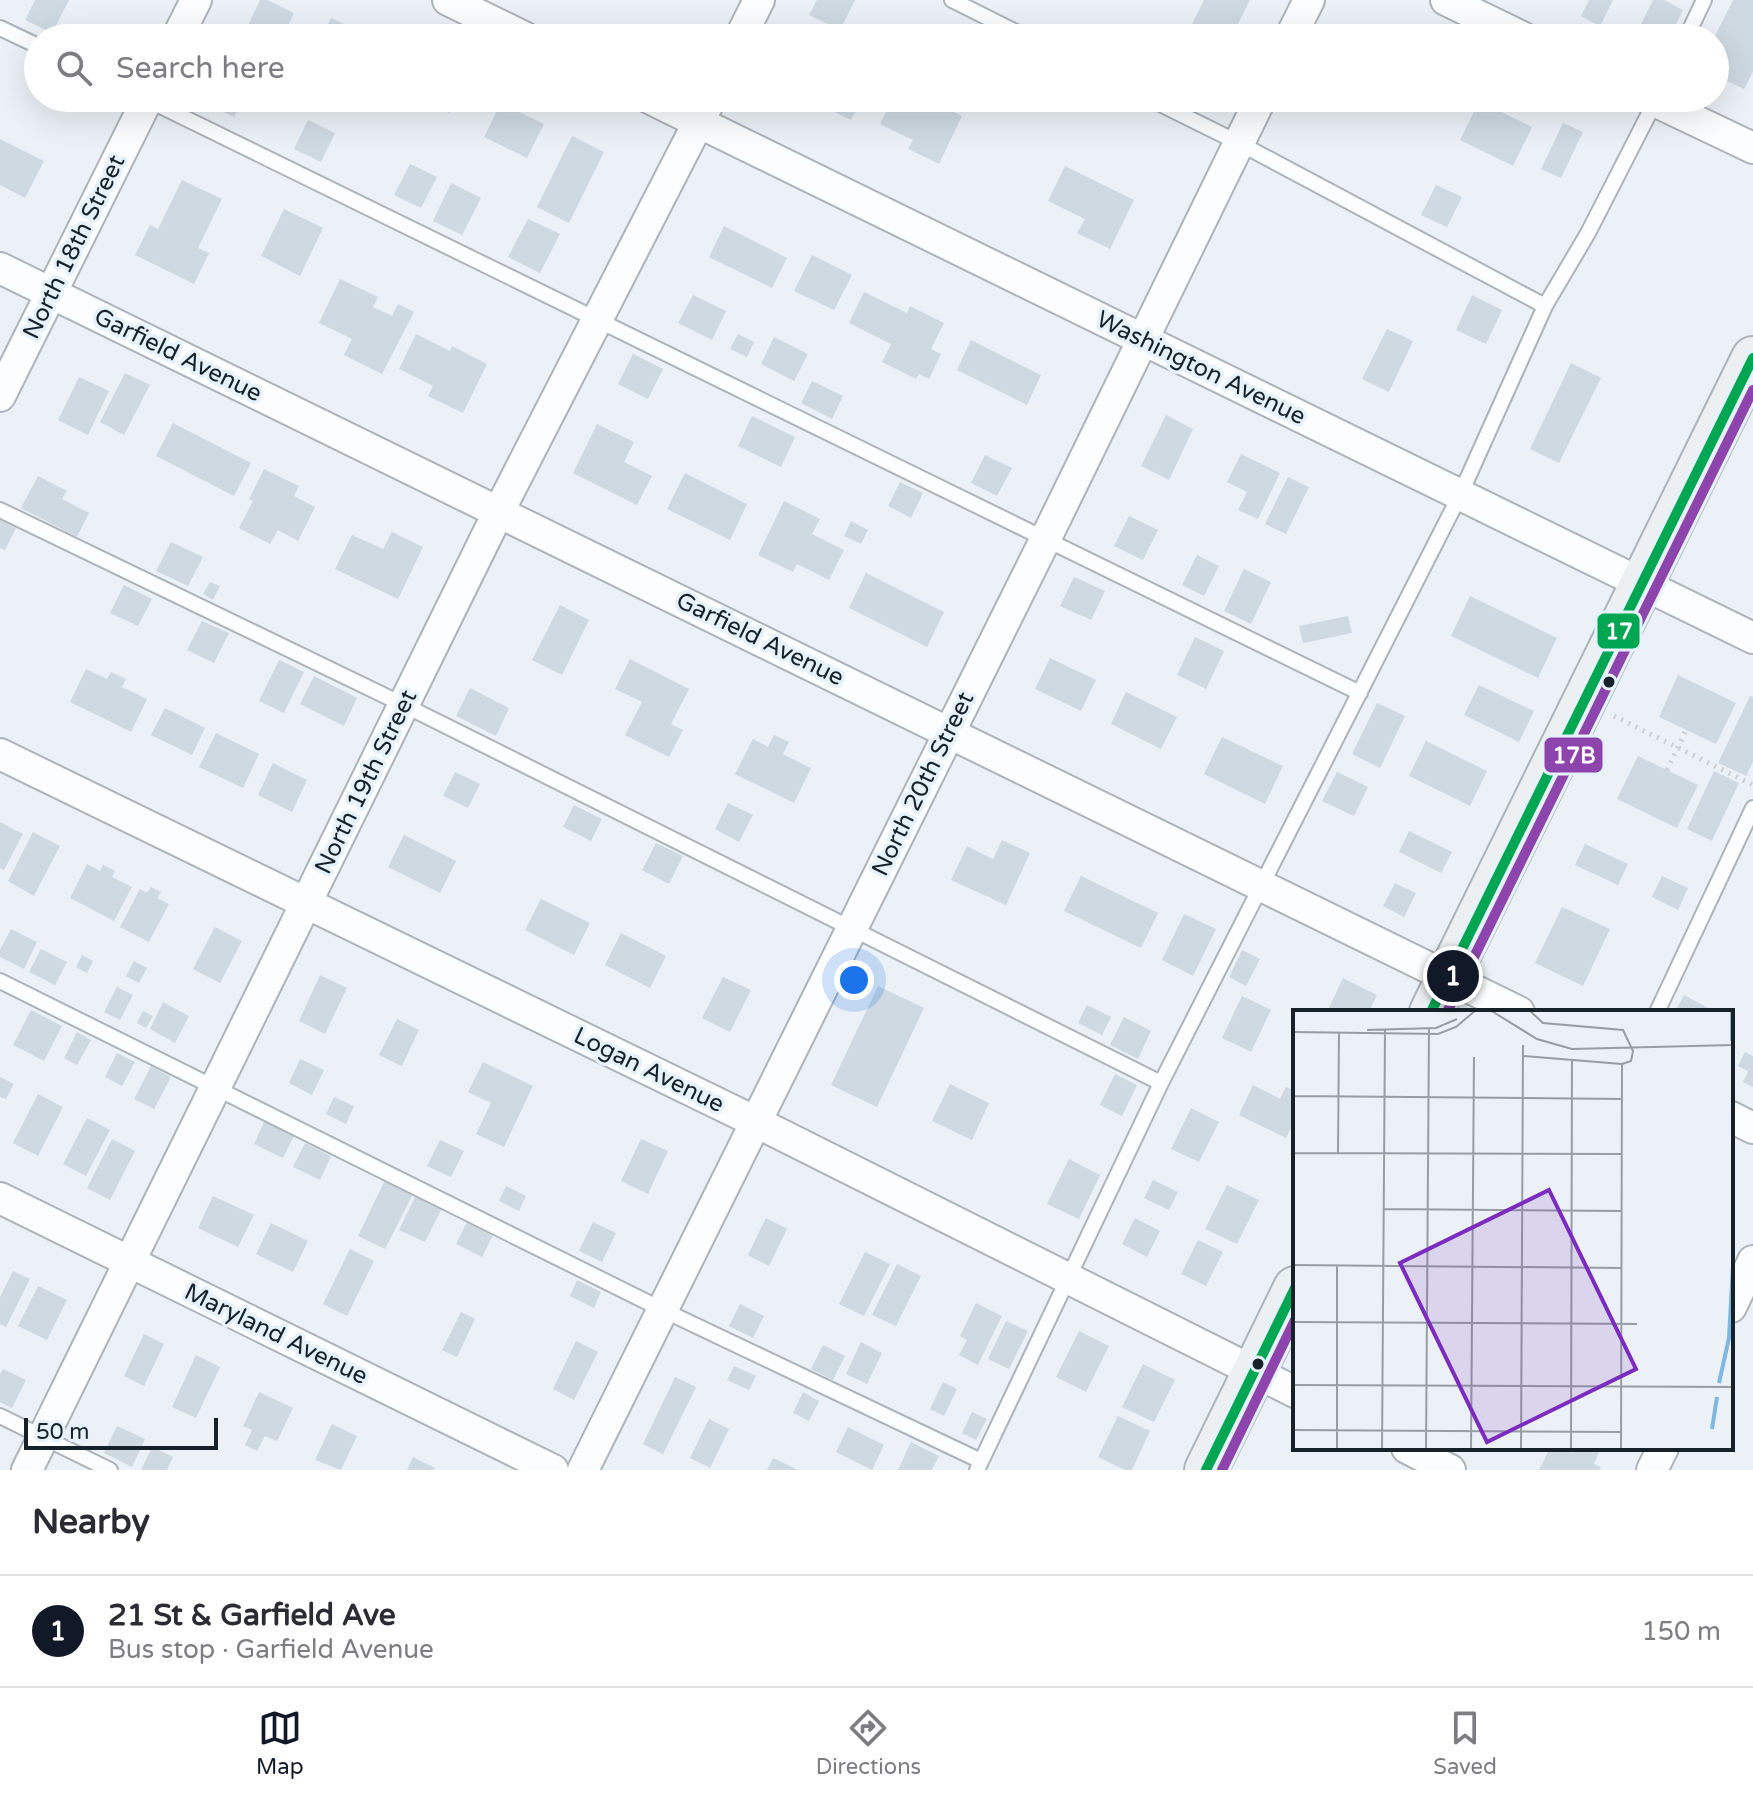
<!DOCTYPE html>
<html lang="en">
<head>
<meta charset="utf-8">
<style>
  :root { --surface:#fff; --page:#f2f2f3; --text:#2b2b33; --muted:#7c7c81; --line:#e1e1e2; --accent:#111827 }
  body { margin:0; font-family:"Varela Round",sans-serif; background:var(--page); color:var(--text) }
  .scale { position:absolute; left:24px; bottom:20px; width:194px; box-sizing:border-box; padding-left:8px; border:4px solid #172129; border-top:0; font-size:22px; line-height:28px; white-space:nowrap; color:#172129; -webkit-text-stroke:6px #e6f2fb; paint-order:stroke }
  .you { position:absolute; left:854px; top:980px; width:28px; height:28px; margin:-20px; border:6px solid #fff; border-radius:50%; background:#1a73e8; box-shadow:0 0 0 12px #1a73e833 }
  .badge { display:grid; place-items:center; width:52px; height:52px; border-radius:50%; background:var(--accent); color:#fff; font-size:26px; font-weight:700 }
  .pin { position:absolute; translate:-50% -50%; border:4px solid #fff; box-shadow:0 2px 8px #0006 }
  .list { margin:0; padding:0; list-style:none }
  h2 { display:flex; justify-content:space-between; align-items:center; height:104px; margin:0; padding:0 32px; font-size:34px }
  h2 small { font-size:26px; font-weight:400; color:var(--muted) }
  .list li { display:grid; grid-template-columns:52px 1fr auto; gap:24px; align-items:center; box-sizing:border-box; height:112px; padding:0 32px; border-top:2px solid var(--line) }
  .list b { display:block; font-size:30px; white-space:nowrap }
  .list p { margin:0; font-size:26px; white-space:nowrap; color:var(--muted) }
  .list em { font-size:26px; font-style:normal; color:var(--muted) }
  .icon { flex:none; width:44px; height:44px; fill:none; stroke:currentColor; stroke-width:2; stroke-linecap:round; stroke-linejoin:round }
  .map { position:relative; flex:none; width:1753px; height:1470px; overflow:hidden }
  .search { position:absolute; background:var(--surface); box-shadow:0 8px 32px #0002; left:24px; right:24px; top:24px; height:88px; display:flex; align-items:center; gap:20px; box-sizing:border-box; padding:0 28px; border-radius:44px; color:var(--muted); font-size:30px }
  .sheet { height:216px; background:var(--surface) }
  nav { display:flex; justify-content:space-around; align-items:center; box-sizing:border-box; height:112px; border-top:2px solid var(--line); background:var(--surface); font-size:22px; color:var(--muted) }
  nav a { display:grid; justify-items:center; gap:4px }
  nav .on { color:var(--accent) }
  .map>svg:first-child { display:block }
  .building { fill:#ced9e2 }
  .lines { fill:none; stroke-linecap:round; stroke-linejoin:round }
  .lane-casing { stroke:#acb4bb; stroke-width:18 }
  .street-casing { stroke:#acb4bb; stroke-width:34 }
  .secondary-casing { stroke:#acb4bb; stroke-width:46 }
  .path { stroke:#cdcfd1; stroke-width:5; stroke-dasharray:2 6; stroke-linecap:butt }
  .lane { stroke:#fcfdfe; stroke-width:14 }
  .street { stroke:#fcfdfe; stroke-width:30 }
  .secondary { stroke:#edf0f3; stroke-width:42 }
  .bus-1-casing { stroke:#e6f2fb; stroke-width:16 }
  .bus-2-casing { stroke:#e6f2fb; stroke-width:16 }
  .bus-1 { stroke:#00a651; stroke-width:10 }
  .bus-2 { stroke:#8e44ad; stroke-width:10 }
  .bus-dot { fill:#172129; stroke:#e6f2fb; stroke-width:3 }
  .labels { text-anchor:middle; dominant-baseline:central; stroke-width:7; stroke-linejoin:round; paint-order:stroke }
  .street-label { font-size:24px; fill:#172129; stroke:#e6f2fb }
  .inset-river { fill:none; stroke:#7eb7e0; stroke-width:4 }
  .inset-road { fill:none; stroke:#969ea4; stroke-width:2 }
  .view { fill:#7b2cbf; fill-opacity:0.15; stroke:#7b2cbf; stroke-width:4 }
  .inset-edge { fill:none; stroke:#172129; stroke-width:4 }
  .line-badge { stroke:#e6f2fb; stroke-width:3 }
  .badge-label { font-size:22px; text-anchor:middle; font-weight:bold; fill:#fff }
</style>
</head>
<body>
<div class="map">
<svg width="1753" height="1470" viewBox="0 0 1753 1470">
  <rect width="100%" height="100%" fill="#ebf1f6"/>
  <path class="building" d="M35,0h34l-17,33 -27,-13z
    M260,0h7l27,13 -12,25h-40z
    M817,0h38l-15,30 -31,-15z
    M1204,0h46l-19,38h-46z
    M1589,0h24l-13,26 -19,-10z
    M1653,0h11l19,10 -14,28h-35z
    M1733,0h20v72l-9,17 -29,-14 -1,-37z
    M331,18l41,20h-51z
    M213,98h30l-9,19 -25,-12z
    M418,98h39l-8,15z
    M806,98h56l-11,22z
    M893,98h12l23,11 4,-8 30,15 -23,48 -31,-15 5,-9 -33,-16z
    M1479,101l53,26 -19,39 -53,-26z
    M501,103l43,21 -17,34 -43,-21z
    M308,120l27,13 -14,29 -27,-13z
    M1563,123l20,9 -22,46 -20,-9z
    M572,136l32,16 -35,71 -32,-16z
    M0,139l44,22 -19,37 -25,-13z
    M410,164l27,13 -16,31 -27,-13z
    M1065,166l69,34 -24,49 -33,-16 8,-14 -37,-18z
    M182,180l40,19 -24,49 11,5 -15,31 -59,-29 15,-30 8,4z
    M451,183l30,15 -19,37 -29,-14z
    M1436,185l26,12 -15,30 -26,-12z
    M284,209l39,19 -23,48 -39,-20z
    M528,219l32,15 -20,39 -32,-16z
    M724,226l63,32 -15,30 -63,-31z
    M812,255l40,20 -18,35 -40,-19z
    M340,279l38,18 -5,10 19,9 6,-12 16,8 -32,62 -38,-19 8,-16 -33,-16z
    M864,292l43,21 3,-7 34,17 -13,26 10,5 -12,25 -10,-5 -3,5 -34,-17 9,-18 -42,-21z
    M693,295l33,16 -14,29 -34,-17z
    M1472,295l30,15 -16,34 -30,-14z
    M1387,329l26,12 -24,51 -27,-13z
    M416,334l34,17 2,-5 35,18 -24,49 -35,-17 5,-10 -34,-17z
    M738,334l16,8 -7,15 -17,-8z
    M774,337l34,17 -14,27 -33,-17z
    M971,340l70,35 -14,30 -70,-35z
    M633,354l30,15 -15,30 -30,-15z
    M1571,363l30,15 -42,85 -29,-14z
    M125,373l25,12 -26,50 -24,-13z
    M79,377l30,14 -21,44 -30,-15z
    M812,381l31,15 -11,23 -31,-16z
    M1166,415l27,14 -24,51 -28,-14z
    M752,416l43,21 -14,30 -43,-21z
    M173,423l78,40 -17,33 -78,-40z
    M597,424l37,18 -10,20 28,14 -15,29 -64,-32z
    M1241,454l39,19 -22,46 -20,-9 9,-18 -20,-10z
    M985,455l27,13 -15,28 -26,-13z
    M264,469l35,17 -5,10 21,11 -17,34 -20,-11 -8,14 -31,-16 14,-27 -4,-2z
    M685,473l62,31 -17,36 -63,-31z
    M38,476l29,15 -5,8 27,14 -12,24 -56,-29z
    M1288,477l21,10 -23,47 -21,-10z
    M900,482l23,11 -12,25 -23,-12z
    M784,501l36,18 -8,15 32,16 -15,30 -32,-16 -4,8 -35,-17z
    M1129,516l29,14 -15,30 -29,-14z
    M0,520l16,8 -11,22 -5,-2z
    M851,521l17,9 -7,14 -17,-8z
    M392,532l31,15 -25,52 -63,-30 17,-34 31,14z
    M171,542l32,15 -15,29 -32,-15z
    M1197,555l22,11 -15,30 -22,-11z
    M1244,569l27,13 -20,42 -27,-13z
    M866,573l78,39 -17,35 -78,-39z
    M1074,577l31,14 -14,29 -31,-14z
    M210,582l10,4 -7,14 -10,-6z
    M124,585l28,14 -14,27 -28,-13z
    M1470,596l87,42 -19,40 -87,-42z
    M560,605l29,15 -27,55 -30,-15z
    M1348,616l4,17 -49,10 -4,-17z
    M202,621l27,12 -15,30 -27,-13z
    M1195,637l29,14 -18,38 -29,-14z
    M1050,658l46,22 -15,31 -46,-22z
    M630,659l59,30 -18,35 12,6 -14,27 -44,-22 17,-33 -27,-13z
    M279,660l25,12 -20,41 -25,-12z
    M86,669l21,10 4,-7 15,7 -4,8 25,12 -16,33 -61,-30z
    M1678,675l58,28 -20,41 -57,-27z
    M314,676l43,22 -13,28 -44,-22z
    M1479,685l55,26 -15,31 -55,-27z
    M470,688l39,20 -13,28 -40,-20z
    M1126,692l51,25 -16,32 -50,-25z
    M1750,696l3,1v65l-7,14 -28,-13z
    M1377,703l28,13 -25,52 -28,-14z
    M165,708l40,20 -13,27 -41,-20z
    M216,733l43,21 -16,34 -44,-21z
    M774,735l15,7 -6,12 28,14 -17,35 -59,-29 18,-35 15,8z
    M1222,737l61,29 -18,38 -61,-30z
    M1426,741l61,30 -17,35 -61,-30z
    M1638,756l60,29 -21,43 -60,-29z
    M273,763l34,17 -15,32 -34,-17z
    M1714,771l25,12 -27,58 -25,-12z
    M455,772l25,12 -12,24 -25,-12z
    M1337,772l31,15 -14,29 -32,-15z
    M728,803l25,12 -14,27 -24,-13z
    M574,805l28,14 -11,22 -28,-14z
    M0,822l23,12 -19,36 -4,-2z
    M1409,831l43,21 -11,21 -42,-21z
    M33,832l27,14 -26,50 -26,-15z
    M404,835l52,26 -16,32 -52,-26z
    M1002,840l28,13 -24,52 -55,-25 16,-34 26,13z
    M656,843l27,13 -14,28 -27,-14z
    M1585,844l43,20 -10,21 -43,-20z
    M87,864l13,7 3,-6 12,6 -3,6 20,10 -18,34 -44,-23z
    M1081,876l77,37 -17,35 -77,-37z
    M1662,876l26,12 -10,22 -26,-13z
    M1395,883l21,10 -12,24 -21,-11z
    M151,887l10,5 -4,6 12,6 -20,38 -29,-15 20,-38 7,4z
    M541,899l49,24 -16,32 -49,-25z
    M1562,907l48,22 -27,57 -48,-23z
    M1184,914l32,15 -23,47 -31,-16z
    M215,927l27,14 -22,42 -27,-14z
    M11,929l26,13 -13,27 -24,-12v-7z
    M621,933l45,23 -16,32 -45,-23z
    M41,949l26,13 -12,23 -26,-13z
    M1242,950l18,9 -14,27 -17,-9z
    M82,955l11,6 -6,12 -11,-6z
    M134,961l13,7 -8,15 -13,-7z
    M320,975l27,13 -22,46 -26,-13z
    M723,977l28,13 -21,42 -28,-14z
    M1343,978l34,17 -8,17h-42z
    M878,986l46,22 -47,99 -46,-22z
    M117,987l16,8 -13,25 -16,-8z
    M1684,995l28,15 -1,2h-36z
    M1242,996l29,14 -20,42 -29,-14z
    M163,1002l26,14 -14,27 -25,-14z
    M1087,1005l24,12 -9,18 -24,-12z
    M31,1010l31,16 -18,35 -31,-16z
    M143,1011l10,5 -7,12 -9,-5z
    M1124,1017l27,14 -13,28 -28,-14z
    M397,1019l22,11 -17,36 -23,-11z
    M77,1032l14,8 -14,25 -13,-7z
    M1745,1052l8,4v31l-10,-5 5,-11 -10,-5z
    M117,1053l18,9 -13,24 -17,-9z
    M300,1059l24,11 -12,25 -23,-12z
    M483,1062l50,24 -29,61 -28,-13 15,-31 -23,-11z
    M151,1066l20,11 -17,32 -20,-10z
    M1115,1074l22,11 -15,31 -22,-11z
    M0,1077l14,7 -8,15 -6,-2z
    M950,1084l39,19 -17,37 -40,-19z
    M1253,1085l27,14 6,-12 9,4v29l-9,18 -47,-23z
    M38,1094l25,13 -25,49 -25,-13z
    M334,1097l20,9 -8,18 -20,-10z
    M1191,1108l28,14 -20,40 -28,-13z
    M87,1118l23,12 -24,46 -23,-12z
    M265,1120l30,14 -12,24 -29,-14z
    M112,1139l23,12 -25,49 -23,-12z
    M641,1139l27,12 -20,43 -27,-13z
    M440,1140l24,11 -13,26 -24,-11z
    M305,1143l26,13 -11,24 -27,-13z
    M1069,1159l31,16 -21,44 -32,-15z
    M385,1180l28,14 -28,55 -27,-13z
    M1153,1180l25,12 -9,18 -25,-12z
    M1227,1185l32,15 -22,44 -32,-15z
    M506,1186l20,10 -7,15 -20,-10z
    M417,1193l26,13 -18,36 -26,-12z
    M213,1196l41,19 -16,32 -40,-19z
    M766,1218l21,11 -18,37 -21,-11z
    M1135,1218l25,13 -13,26 -25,-13z
    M467,1222l26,13 -11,22 -26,-13z
    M593,1222l23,11 -14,29 -23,-11z
    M271,1223l37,18 -15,31 -37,-18z
    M1198,1240l25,12 -17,34 -25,-12z
    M350,1249l24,12 -27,55 -24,-12z
    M865,1252l25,12 -26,52 -25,-12z
    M897,1264l24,12 -25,50 -24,-11z
    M13,1271l17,8 -24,48 -6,-3v-27z
    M577,1280l24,12 -7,16 -24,-12z
    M38,1286l29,14 -20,40 -29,-14z
    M976,1303l26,13 -24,49 -19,-10 8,-15 -7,-4z
    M740,1304l24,12 -11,22 -24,-12z
    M461,1312l14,7 -18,38 -15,-7z
    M1006,1321l22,10 -19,38 -21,-10z
    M1079,1331l30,15 -23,46 -30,-15z
    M144,1334l20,10 -20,42 -20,-10z
    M576,1341l22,11 -24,48 -21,-11z
    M861,1342l21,11 -15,31 -21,-10z
    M823,1345l22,11 -12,24 -22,-11z
    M196,1355l24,12 -24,51 -24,-11z
    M1143,1364l32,16 -21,42 -32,-15z
    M734,1366l22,10 -7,14 -22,-10z
    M3,1369l23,11 -14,28 -12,-6v-28z
    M675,1377l21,10 -33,67 -20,-10z
    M943,1382l14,7 -13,27 -14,-7z
    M259,1392l34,16 -16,33 -12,-5 -8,15 -12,-6 7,-15 -9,-4z
    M803,1392l16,9 -10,20 -16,-8z
    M972,1412l15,7 -11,21 -14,-7z
    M1118,1416l32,15 -18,39h-7l-27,-13z
    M709,1419l20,10 -19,39 -20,-10z
    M332,1424l25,12 -16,34 -26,-10z
    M117,1426l28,13 -13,28 -28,-14z
    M848,1427l36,18 -12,25 -36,-18z
    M911,1442l28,14 -7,14h-34z
    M152,1447l21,10 -6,13h-26z
    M1550,1448h12l10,5 2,-5h22l4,2 -6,14 7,3 -2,3h-60z
    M413,1457l22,11 -1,2h-27z
    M773,1458l25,12h-31z"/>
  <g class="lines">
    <g class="lane-casing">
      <path id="lane" d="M952,0l76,38
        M0,28l38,18
        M1686,38l18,-38
        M1148,98l91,45 306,163
        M146,99l1214,594
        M0,510l404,195 757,378
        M0,981l663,329 318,151
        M1657,1012l96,-204
        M0,1416l110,54
        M977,1470l184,-387 299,-588 85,-189 43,-73 69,-135"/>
    </g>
    <g class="street-casing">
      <path id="street" d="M448,0l78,38
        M1446,0l78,38
        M177,38l19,-38
        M740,38l19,-38
        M1290,38l19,-38
        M649,98l1104,540
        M1648,98l105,50
        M0,268l1519,744
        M0,396l148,-298
        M0,754l756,368 539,270
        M1731,1117l22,11
        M0,1198l553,272
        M1731,1307l22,-46
        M1407,1448l43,22
        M27,1470l472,-959 212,-413
        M583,1470l462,-930 216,-442
        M1652,1470l11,-22"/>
    </g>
    <g class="secondary-casing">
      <path id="secondary" d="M1431,1012l322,-654
        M1206,1470l89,-182"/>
    </g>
    <path class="path" d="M1614,716l139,69
      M1667,770l19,-40"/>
    <use href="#lane" class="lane"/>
    <use href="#street" class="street"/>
    <use href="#secondary" class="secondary"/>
    <g class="bus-1-casing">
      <path id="bus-1" d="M1431,1012l322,-654
        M1206,1470l89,-182"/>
    </g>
    <g class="bus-2-casing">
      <path id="bus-2" d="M1447,1012l306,-622
        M1222,1470l73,-150"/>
    </g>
    <use href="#bus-1" class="bus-1"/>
    <use href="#bus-2" class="bus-2"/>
  </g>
  <g class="bus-dot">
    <circle cx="1609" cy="682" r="7"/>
    <circle cx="1258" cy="1364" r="7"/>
  </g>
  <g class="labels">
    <g class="street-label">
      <text transform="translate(74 247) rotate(-64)">North 18th Street</text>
      <text transform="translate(178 355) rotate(26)">Garfield Avenue</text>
      <text transform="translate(1201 368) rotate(26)">Washington Avenue</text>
      <text transform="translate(760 639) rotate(26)">Garfield Avenue</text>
      <text transform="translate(366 782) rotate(-64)">North 19th Street</text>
      <text transform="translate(923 784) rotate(-64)">North 20th Street</text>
      <text transform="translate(649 1070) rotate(26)">Logan Avenue</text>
      <text transform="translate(276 1334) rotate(26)">Maryland Avenue</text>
    </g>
  </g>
  <g transform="translate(1293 1010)">
    <rect width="440" height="440" fill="#ebf1f6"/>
    <path class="inset-river" d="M439,0v31M440,76v140M426,373l10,-45 4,-72M419,419l5,-32"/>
    <path class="inset-road" d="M197,0l47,29 35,10 161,-4M236,0l14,13 80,7 10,21 -2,10 -9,3M74,20l69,-2 21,-9M0,22l145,2 18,-7 20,-17M230,46l99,8M0,86l329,3M0,143l329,1M45,143l1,-121M0,178l1,-156M90,199l238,2M0,255l328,3M0,312l344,2M0,375l440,2M0,420l328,2M44,440v-185M89,440l3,-421M133,440l3,-422M178,440l3,-393M228,440l2,-405M278,440l1,-390M328,440l1,-386"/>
    <path class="view" d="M256,180l87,179 -149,73 -87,-179z"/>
    <rect width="440" height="440" class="inset-edge"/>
  </g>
  <g class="line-badge">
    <rect x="1596" y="612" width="45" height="38" rx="8" fill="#00a651"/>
    <rect x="1543" y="736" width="61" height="38" rx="8" fill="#8e44ad"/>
  </g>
  <g class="badge-label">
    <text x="1619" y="639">17</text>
    <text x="1574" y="763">17B</text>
  </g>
</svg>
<div class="scale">50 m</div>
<div class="you"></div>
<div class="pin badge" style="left:1453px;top:976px">1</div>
<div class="search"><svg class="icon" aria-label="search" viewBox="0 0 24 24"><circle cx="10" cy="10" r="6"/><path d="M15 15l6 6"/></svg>Search here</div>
</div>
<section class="sheet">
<h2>Nearby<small></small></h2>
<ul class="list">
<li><span class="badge">1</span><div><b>21 St &amp; Garfield Ave</b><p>Bus stop · Garfield Avenue</p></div><em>150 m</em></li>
</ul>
</section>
<nav>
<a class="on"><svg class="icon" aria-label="map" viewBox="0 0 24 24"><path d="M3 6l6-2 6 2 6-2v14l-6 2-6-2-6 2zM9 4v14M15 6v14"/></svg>Map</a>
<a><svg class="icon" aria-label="directions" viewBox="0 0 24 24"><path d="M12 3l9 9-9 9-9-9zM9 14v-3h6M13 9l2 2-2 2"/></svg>Directions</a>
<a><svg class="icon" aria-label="saved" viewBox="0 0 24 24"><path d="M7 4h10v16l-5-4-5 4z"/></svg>Saved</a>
</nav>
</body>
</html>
